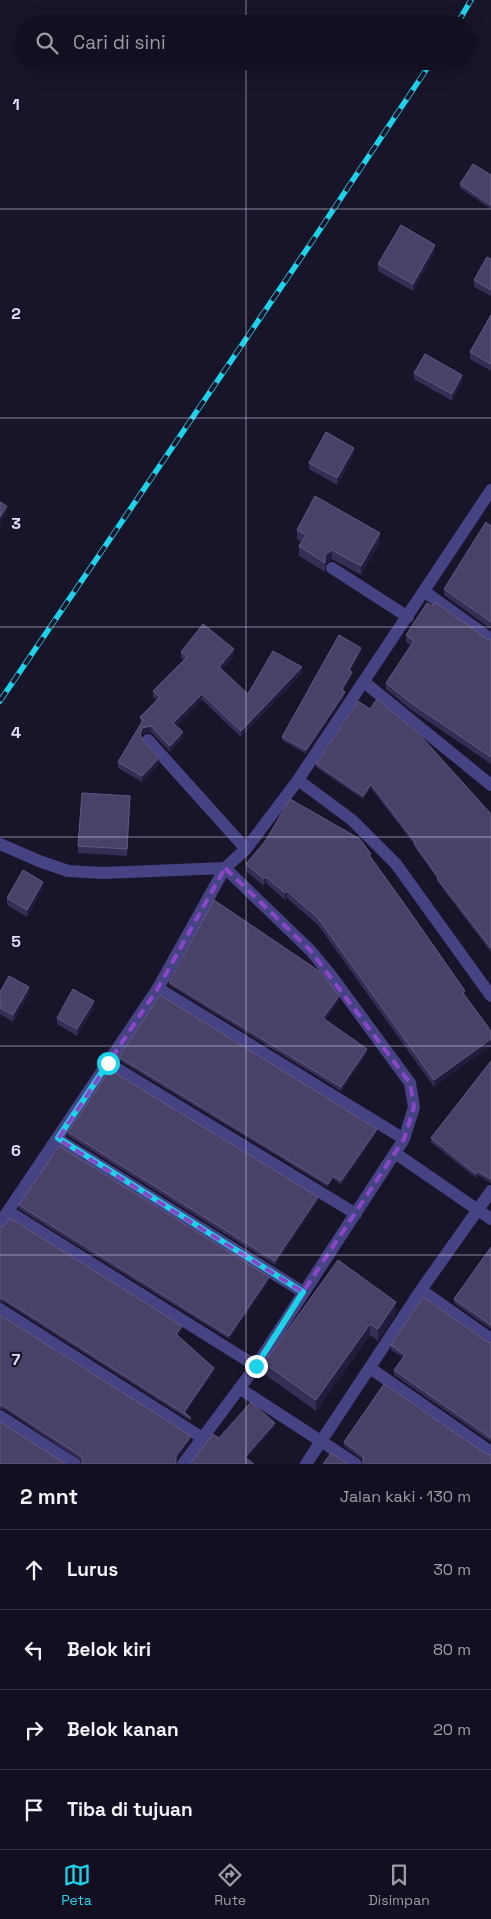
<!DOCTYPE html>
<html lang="id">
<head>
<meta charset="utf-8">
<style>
  :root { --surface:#120f20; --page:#1f1d2d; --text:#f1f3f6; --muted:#9c9ca5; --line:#312f3e; --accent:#1dd3ea }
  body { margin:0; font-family:"Space Grotesk",sans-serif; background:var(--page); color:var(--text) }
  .stop { position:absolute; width:15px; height:15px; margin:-11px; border:4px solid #1dd3ea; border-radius:50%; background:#fff }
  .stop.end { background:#1dd3ea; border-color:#fff; box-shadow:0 1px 5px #0008 }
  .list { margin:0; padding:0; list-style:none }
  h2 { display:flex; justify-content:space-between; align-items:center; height:65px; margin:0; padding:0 20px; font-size:21px }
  h2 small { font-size:16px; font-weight:400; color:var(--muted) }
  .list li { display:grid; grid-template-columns:32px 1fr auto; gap:15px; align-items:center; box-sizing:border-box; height:80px; padding:0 20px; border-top:1px solid var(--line) }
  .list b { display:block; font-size:19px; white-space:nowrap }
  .list em { font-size:16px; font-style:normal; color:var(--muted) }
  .icon { flex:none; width:28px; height:28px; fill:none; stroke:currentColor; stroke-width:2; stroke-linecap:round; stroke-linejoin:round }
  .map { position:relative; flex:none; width:491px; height:1464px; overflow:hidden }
  .search { position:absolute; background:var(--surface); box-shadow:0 5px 20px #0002; left:15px; right:15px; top:15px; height:55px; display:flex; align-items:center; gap:12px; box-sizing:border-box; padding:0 18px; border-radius:28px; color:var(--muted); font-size:19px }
  .sheet { height:385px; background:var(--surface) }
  nav { display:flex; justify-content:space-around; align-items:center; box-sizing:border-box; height:70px; border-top:1px solid var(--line); background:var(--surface); font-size:14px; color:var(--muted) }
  nav a { display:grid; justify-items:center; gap:2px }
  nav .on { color:var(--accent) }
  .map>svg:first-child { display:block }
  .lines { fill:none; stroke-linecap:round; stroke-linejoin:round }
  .minor { stroke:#464384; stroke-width:12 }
  .rail-casing { stroke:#1dd3ea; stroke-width:5.5 }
  .rail { stroke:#18142a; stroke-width:4; stroke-dasharray:11; stroke-linecap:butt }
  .wall { fill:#372e56 }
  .shaded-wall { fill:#231c3d }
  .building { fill:#494167; stroke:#625a7f }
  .route { stroke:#1dd3ea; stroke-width:6 }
  .marked { fill:none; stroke:#8b47c8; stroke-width:4; stroke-dasharray:10 6; stroke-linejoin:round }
  .grid { fill:none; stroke:#e3dffc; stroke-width:1; stroke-opacity:0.55 }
  .grid-label { font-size:16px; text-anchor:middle; font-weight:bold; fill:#e3dffc; stroke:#18142a; stroke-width:4.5; stroke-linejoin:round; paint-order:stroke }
</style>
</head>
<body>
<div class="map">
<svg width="491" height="1464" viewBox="0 0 491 1464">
  <rect width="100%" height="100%" fill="#18142a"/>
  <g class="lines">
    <path class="minor" d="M332,568l76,49
      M425,592l66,47
      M364,682l127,103
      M148,740l98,109
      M298,780l54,40 44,44 95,132
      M0,844l39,17 29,10 35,2 122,-5 85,82 20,24 80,109 4,24 -10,32 -148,227 -73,98
      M158,988l246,151
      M108,1063l248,151
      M58,1139l245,153
      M395,1153l96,66
      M8,1211l248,155
      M0,1223l158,-235 67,-120 21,-19 52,-69 193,-290
      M421,1290l70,49
      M0,1309l201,128
      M370,1368l121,84
      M239,1388l117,76
      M0,1416l75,48
      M306,1464l115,-174 70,-99"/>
    <g class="rail-casing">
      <path id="rail" d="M457,24l14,-24
        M0,701l309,-455 123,-185"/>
    </g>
    <use href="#rail" class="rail"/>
  </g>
  <path class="wall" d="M491,175v34l-31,-21v-4z
    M435,251l-22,40 -35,-20v-7z
    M491,259v37l-17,-9v-7z
    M491,315v56l-21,-12v-7z
    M414,373l48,9 -10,19 -38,-22z
    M354,455l-17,30 -28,-16v-6z
    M491,526v103l-47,-34v-6z
    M297,530l83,12 -19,33 -29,-16 -7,5v8l-26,-16v-10l3,-4 -5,-3z
    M406,635l85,5v124l-81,-55 -24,-20v-6l24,-38 -4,-3z
    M361,651l-11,20 2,4 -9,15 2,5 -39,59 -24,-14v-3z
    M181,652l53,4 -12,14 26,24 54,-21 -61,64 -39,-37 -26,26 7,12 -13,14 -19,-20 -9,2 -1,4 18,26 -17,18 -24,-14v-6l23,-38 -1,-7 17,-17 -4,-3v-6l31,-31 -3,-2z
    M316,764l175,50v138l-54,-71v-3l-23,-32v-2l-43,-56 -8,11 -47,-32z
    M130,803l-3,53 -49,-3v-7z
    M371,858l94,133 -31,96 -116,-162 -31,-27 -2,2 -19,-17 -2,3 -18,-15v-7z
    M43,888l-16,29 -20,-12v-7z
    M169,982l170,18 -14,20 42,33 -26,38 -172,-106z
    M0,992l29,2 -16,28 -13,-8z
    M94,1008l-17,28 -20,-12v-6z
    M119,1057l258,75 -36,53 -8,-6 -5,8 -209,-127z
    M491,1061v122l-13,-8 -2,3 -45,-36v-4z
    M68,1132l250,69 -43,64 -207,-129z
    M19,1205l250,76 -40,58 -210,-130z
    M0,1227l182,103 -4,6 36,35 -29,42 6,5v3l-187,-119h-4z
    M491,1247v82l-37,-26v-4z
    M396,1313l-18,28 -8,-6 -54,76 -52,-37v-11z
    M0,1315l191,125 -15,20v4l-94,-3 -78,-52h-4z
    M486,1341l5,2v99l-97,-67v-5l9,-13 -12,-7v-5z
    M344,1442l142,12 -123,6 -19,-14z"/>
  <path class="shaded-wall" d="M435,245v6l-22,40v-7z
    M462,375v7l-10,19v-7z
    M354,448v7l-17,30v-7z
    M7,506v6l-6,10v4l-1,2v-11z
    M380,533v9l-19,33v-9z
    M332,550v9l-7,5v-9z
    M361,648v3l-12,23v-4z
    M234,649v7l-15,17v-6z
    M302,667v6l-61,64v-6z
    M352,672v3l-10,18v-4z
    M345,692v3l-39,59v-4z
    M202,694v6l-29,29v-6z
    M151,726v6l-9,2 -2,7v-6l2,-7z
    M183,732v6l-13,14v-6z
    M159,758v6l-17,18v-6z
    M371,784v4l-8,11v-3z
    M266,877v6l-2,3v-7z
    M43,882v6l-16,29v-7z
    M287,891v7l-2,2v-7z
    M29,987v7l-16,28v-7z
    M339,996v4l-16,22v-4z
    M94,1001v7l-17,28v-7z
    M491,1039v7l-57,41v-7z
    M367,1049v4l-26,38v-4z
    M377,1129v3l-36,53v-4z
    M478,1171v4l-2,3v-4z
    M333,1176v3l-5,8v-3z
    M318,1197v4l-43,64v-4z
    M269,1277v4l-40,58v-3z
    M396,1302v11l-18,28v-12z
    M370,1324v11l-54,76v-11z
    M182,1326v4l-6,8v-4z
    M214,1368v3l-29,43 -1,-2z
    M275,1423v4l-30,33v-3z
    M191,1436v4l-15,20v4v-8z"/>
  <path class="building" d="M473,164l18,11v30l-31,-21z
    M401,225l34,20 -22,39 -35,-20z
    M487,257l4,2v31l-17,-10z
    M491,315v49l-21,-12z
    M425,354l37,21 -10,19 -38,-21z
    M326,432l28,16 -17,30 -28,-15z
    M315,496l65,37 -19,33 -29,-16 -7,5v8l-26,-17 7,-11 -9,-5z
    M0,502l7,4 -7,11z
    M486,522l5,4v96l-47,-33z
    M435,602l52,37 4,1v117l-81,-55 -24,-19 28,-42 -8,-6 21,-32 5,3z
    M203,624l31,25 -15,18 29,27 25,-43 29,16 -61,64 -39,-37 -29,29 10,9 -13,14 -19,-20 -9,2 -2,7 2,4 17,19 -17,18 -24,-14 25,-42 -3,-3 20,-20 -7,-6 34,-34 -6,-5z
    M339,635l22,13 -12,22 3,2 -10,17 3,3 -39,58 -24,-13z
    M377,699l41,34 73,81v134l-54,-70 1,-1 -24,-34 1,-1 -44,-58 -8,12 -47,-32 42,-63 12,8z
    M82,793l48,3 -3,53 -49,-3z
    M290,799l70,40 11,15 -2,1 34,47 62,89 -2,2 28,38v8l-57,41 -116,-162 -31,-27 -2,2 -19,-16 -2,2 -18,-15 20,-24z
    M23,870l20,12 -16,28 -20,-12z
    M214,900l108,73 17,23 -16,22 44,31 -26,38 -172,-105z
    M9,976l20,11 -16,28 -13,-7v-16z
    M73,989l21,12 -17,28 -20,-11z
    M160,995l217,134 -36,52 -8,-5 -5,8 -209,-127z
    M491,1061v118l-13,-8 -2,3 -45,-36z
    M110,1070l208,127 -43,64 -207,-129z
    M59,1146l210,131 -40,59 -210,-131z
    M10,1218l172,108 -6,8 38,34 -30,44 7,6 -187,-119 -4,-1v-71l4,-1z
    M491,1247v78l-37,-26z
    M338,1260l58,42 -18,27 -8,-5 -54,76 -52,-37z
    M423,1297l63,44 5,2v95l-97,-68 11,-15 -14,-10z
    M0,1315l191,121 -15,20v8h-94v-7l-78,-51 -4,-1z
    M384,1384l102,70 5,1v9h-128v-8l-19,-14z
    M251,1402l24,21 -30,34 9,7h-64l23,-30 6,4z
    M0,1422l66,42h-66z
    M331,1453l17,11h-25z"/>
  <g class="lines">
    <path class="route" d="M108,1063l-50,75 245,154 -47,74"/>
  </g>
  <path class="marked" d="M225,868l85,82 100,133 4,24 -10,32 -101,153 -245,-153 100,-151z"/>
  <path class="grid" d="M246,0v24M246,61v1403M0,209h491M0,418h491M0,627h491M0,837h491M0,1046h491M0,1255h491"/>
  <g class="grid-label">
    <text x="16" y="110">1</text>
    <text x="16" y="319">2</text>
    <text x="16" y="529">3</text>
    <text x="16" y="738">4</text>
    <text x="16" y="947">5</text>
    <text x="16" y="1156">6</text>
    <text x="16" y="1365">7</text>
  </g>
</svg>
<div class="stop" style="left:108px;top:1063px"></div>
<div class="stop end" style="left:256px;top:1366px"></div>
<div class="search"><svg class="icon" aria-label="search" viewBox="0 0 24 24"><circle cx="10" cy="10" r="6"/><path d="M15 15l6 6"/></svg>Cari di sini</div>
</div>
<section class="sheet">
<h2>2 mnt<small>Jalan kaki · 130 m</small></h2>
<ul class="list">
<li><svg class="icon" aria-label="ahead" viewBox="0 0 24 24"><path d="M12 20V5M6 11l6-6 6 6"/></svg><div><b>Lurus</b></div><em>30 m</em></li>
<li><svg class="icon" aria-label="left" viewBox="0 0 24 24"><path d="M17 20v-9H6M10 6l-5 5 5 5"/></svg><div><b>Belok kiri</b></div><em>80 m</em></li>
<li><svg class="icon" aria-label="right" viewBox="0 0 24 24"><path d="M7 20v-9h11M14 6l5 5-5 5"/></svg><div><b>Belok kanan</b></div><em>20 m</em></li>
<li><svg class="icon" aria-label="arrive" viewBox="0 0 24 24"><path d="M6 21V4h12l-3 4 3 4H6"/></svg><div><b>Tiba di tujuan</b></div></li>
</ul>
</section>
<nav>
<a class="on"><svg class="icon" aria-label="map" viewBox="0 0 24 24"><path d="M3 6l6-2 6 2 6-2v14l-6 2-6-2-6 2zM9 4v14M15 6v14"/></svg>Peta</a>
<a><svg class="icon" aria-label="directions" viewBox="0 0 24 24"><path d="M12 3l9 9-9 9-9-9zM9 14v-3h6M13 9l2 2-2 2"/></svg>Rute</a>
<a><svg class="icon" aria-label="saved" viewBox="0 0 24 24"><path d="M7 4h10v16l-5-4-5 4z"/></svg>Disimpan</a>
</nav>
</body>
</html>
